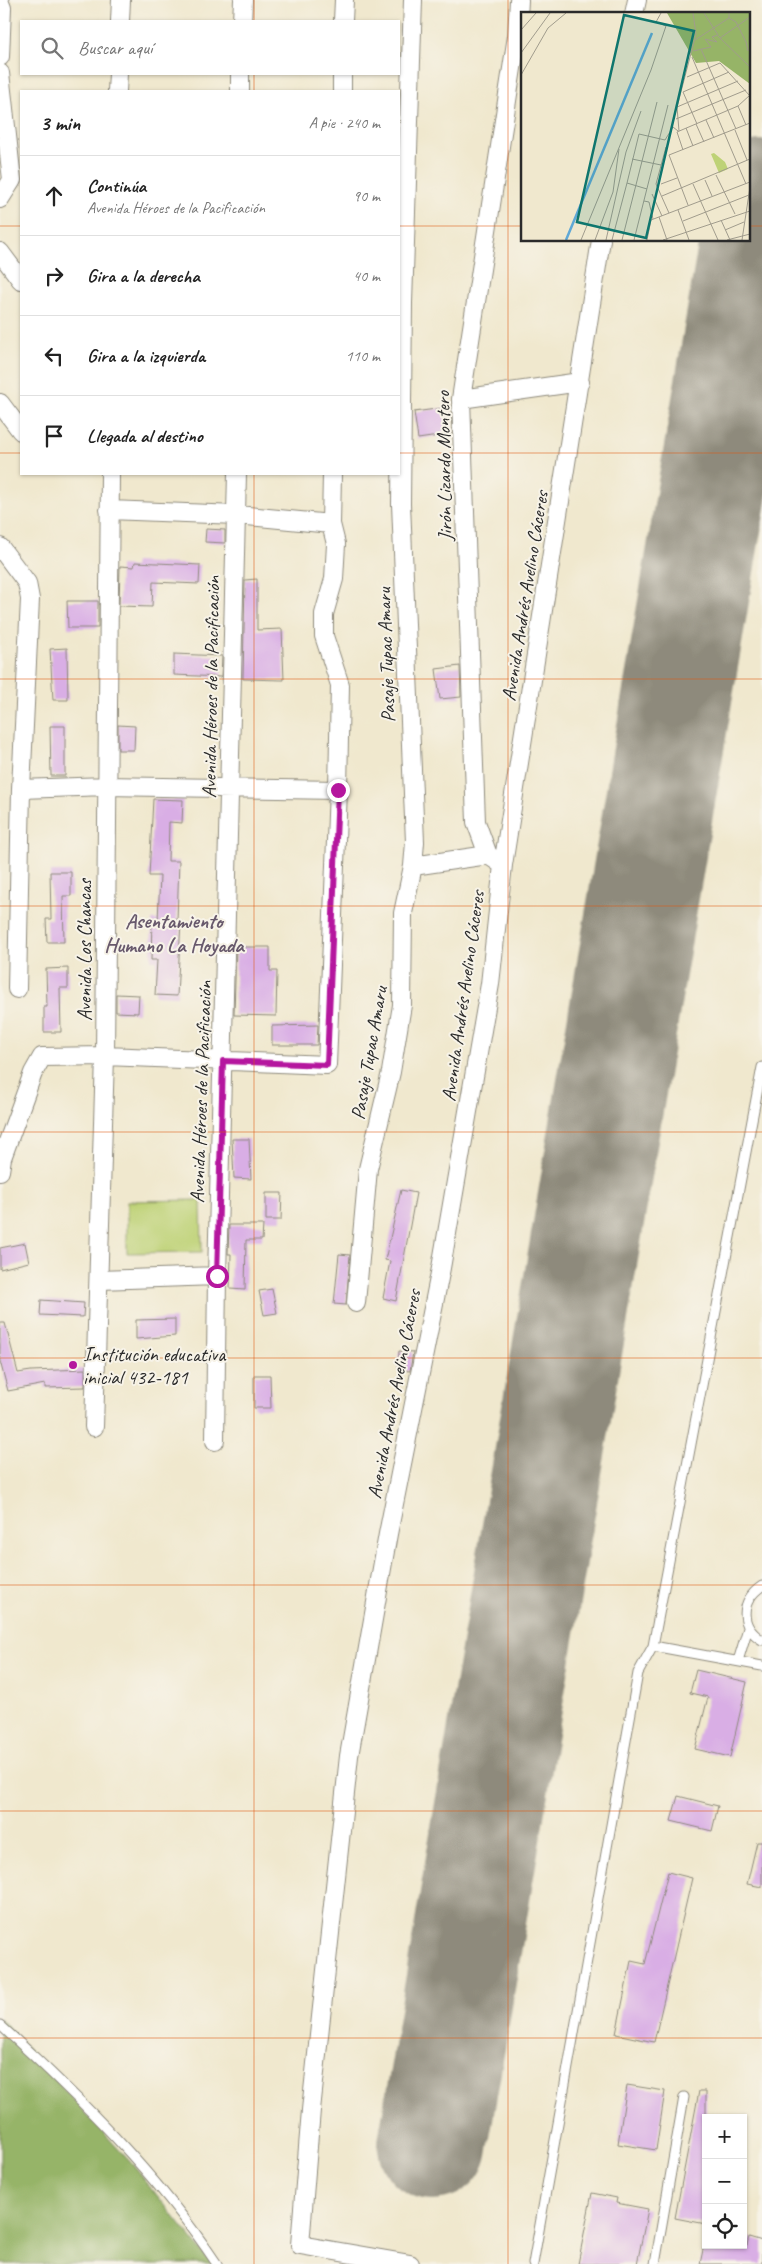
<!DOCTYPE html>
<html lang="es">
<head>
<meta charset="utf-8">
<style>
  :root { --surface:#fff; --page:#f6f6f6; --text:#222; --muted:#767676; --line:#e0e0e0 }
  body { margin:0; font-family:Caveat,sans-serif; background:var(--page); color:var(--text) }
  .controls { position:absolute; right:15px; bottom:15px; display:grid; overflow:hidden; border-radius:0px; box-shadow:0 1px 4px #0004 }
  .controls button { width:45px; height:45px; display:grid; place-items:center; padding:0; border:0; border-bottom:1px solid var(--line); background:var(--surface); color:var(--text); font:25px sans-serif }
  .stop { position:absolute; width:15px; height:15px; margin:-11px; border:4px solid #b5179e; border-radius:50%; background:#fff }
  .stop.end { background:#b5179e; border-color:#fff; box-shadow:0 1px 5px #0008 }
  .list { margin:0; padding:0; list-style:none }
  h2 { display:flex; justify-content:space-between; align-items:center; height:65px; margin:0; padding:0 20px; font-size:21px }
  h2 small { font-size:16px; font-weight:400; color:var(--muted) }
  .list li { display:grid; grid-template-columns:32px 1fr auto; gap:15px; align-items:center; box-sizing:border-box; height:80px; padding:0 20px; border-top:1px solid var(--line) }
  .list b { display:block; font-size:19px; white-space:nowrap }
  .list p { margin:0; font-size:16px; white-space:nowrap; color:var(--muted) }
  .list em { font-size:16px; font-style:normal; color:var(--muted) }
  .icon { flex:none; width:28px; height:28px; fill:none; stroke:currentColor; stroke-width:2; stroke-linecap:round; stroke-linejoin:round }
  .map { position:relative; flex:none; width:762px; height:2264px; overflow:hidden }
  .search { position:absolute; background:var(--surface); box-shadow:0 1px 4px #0004; left:20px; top:20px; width:380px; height:55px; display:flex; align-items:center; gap:12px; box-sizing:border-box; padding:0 18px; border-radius:0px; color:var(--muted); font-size:19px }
  .panel { position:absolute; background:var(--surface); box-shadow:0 1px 4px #0004; left:20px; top:90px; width:380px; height:385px; border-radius:0px }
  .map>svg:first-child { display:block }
  .green { fill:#bed276; stroke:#747e50 }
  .forest { fill:#96b467; stroke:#607049 }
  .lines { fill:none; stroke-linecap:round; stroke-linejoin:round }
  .runway { stroke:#8e8a7c; stroke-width:110 }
  .building { fill:#d9aee5 }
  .service-casing { stroke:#8e8a7c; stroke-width:11 }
  .minor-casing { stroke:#8e8a7c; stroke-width:20 }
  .service { stroke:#fff; stroke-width:9 }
  .minor { stroke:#fff; stroke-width:18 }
  .route { stroke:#b5179e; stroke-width:6 }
  .grid { fill:none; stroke:#df570e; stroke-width:1; stroke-opacity:0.55 }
  .poi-dot { fill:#b5179e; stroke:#f7f3e8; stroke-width:2 }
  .labels { text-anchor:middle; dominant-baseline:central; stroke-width:4; stroke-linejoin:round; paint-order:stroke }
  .street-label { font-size:20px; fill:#2b2b2b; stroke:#f7f3e8 }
  .poi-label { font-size:20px; fill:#2b2b2b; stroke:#f7f3e8; text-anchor:start }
  .neighbourhood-label { font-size:21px; font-weight:bold; fill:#68596c; stroke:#f7f3e8 }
  .inset-river { fill:none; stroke:#5fa8d6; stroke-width:2.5 }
  .inset-road { fill:none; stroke:#a19c8d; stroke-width:1 }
  .view { fill:#0f766e; fill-opacity:0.15; stroke:#0f766e; stroke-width:2.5 }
  .inset-edge { fill:none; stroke:#2b2b2b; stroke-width:2.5 }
</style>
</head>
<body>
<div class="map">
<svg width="762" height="2264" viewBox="0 0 762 2264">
  <rect width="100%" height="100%" fill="#f7f3e8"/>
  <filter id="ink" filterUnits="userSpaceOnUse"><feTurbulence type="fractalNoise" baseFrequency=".02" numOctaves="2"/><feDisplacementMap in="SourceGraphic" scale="10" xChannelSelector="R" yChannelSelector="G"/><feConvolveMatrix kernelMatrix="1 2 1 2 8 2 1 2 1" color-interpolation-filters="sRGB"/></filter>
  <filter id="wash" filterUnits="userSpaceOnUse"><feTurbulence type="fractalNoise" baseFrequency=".0096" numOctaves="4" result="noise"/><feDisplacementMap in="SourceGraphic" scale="20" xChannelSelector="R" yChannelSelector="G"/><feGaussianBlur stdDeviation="1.12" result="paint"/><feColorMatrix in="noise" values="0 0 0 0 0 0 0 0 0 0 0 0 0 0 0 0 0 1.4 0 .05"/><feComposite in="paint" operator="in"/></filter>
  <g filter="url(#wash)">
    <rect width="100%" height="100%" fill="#f0e8ce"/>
    <path class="green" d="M201,1200l1,52 -75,1v-52z"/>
    <path class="forest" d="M0,2018l132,146 80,100h-212z"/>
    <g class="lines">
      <path class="runway" d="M433,2145l329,-1950"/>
    </g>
    <g id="blocks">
      <path class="building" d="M451,407l1,27 -34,5 -4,-27z
        M206,529l19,1v13l-20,-1z
        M135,562l65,3 -1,19 -46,-2 -1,25 -33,-1 1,-40 14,1z
        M257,579v51l25,-1 2,51 -41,-1 2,-99z
        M67,601h31v27h-30z
        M67,648l1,52h-15l-3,-51z
        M174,654l48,2 -1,21 -47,-2z
        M460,666l1,31 -21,2 -4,-30z
        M118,725l17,1 -1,24h-16z
        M50,726h15v50h-14z
        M153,799l30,1 -1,23 -13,-1 -1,39h11l-2,60h4l-4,75 -22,-1 2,-35h-6l1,-40h6l2,-44h-11z
        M50,872h21v24h-8l1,46h-17l-1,-23h5z
        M236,947h34v24h7l-1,45 -42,-1z
        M68,968v20h-8l1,44h-17v-25h3l-1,-38z
        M116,994l23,1 -1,18 -22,-1z
        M318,1025l-1,20h-45v-19z
        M232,1139h17l2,40 -17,-1z
        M401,1190l15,3 -20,108 -13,-3 7,-37 -5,-1z
        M266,1193h16l-1,27h-15z
        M229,1225h34l-1,15h-16l-1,50 -15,-1 1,-35h-3z
        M25,1243l4,19 -29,7v-21z
        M339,1254l11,1 -4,50 -12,-1z
        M272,1289l5,24 -13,2 -5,-24z
        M41,1300l43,3 -1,14 -43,-2z
        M175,1319v17l-39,3v-19z
        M0,1323h5l13,50 13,-2 54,-2v18l-40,1v-4l-37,7 -8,-30z
        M399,1351l14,1 -3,19 -12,-1z
        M254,1375h16l1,33h-17z
        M696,1670l51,12 -17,75 -35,-8 13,-52 -18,-4z
        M678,1796l40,10 -6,25 -41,-10z
        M757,1842h5v45l-15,-3z
        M668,1872l24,6 -38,164 -38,-8 15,-73 14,3z
        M627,2085l38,6 -9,59 -38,-6z
        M699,2091h7v133l-31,-6z
        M592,2193l25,5 -1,5 32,6 -11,55h-59z
        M749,2237l13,4v23h-62l4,-19h43z"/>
    </g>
  </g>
  <g filter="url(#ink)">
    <use href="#blocks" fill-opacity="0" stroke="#8e8a7c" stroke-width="1"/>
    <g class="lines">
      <g class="service-casing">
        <path id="service" d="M762,1586c-22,15 -23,40 0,54
          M653,1646l109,20
          M738,1661l10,-33
          M0,2025c79,72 157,149 217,239
          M533,2264l105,-591 15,-27 109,-579
          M655,2264l29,-167"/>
      </g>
      <g class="minor-casing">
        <path id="minor" d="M0,3l2,5 -2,49
          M634,14l3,-14
          M120,21l1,-21
          M242,21l1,-21
          M343,21l1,-21
          M0,73l12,107 -12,19
          M117,91l1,-17
          M240,91v-17
          M342,91v-17
          M0,252l21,28
          M461,399l119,-17
          M0,403l21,28
          M109,510l128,5 94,9 1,-50
          M0,547l27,36 3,16 -9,190 -4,200
          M21,789l85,-3 232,4
          M503,865l-15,-10 -12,-33 -15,-423 56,-363 2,-36
          M413,866l75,-11
          M0,1171l2,-13 31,-85 9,-16 63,-1 222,9 11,-275 2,-105 -16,-49v-22l10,-35 2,-35 -5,-20
          M99,1280l118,-4
          M356,1303l12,-134 23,-97 11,-67 1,-92 10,-47 2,-24 -14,-338 2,-201 10,-303
          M94,1427l11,-371 5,-582
          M215,1441l2,-165 20,-802
          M410,2264l-110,-19 11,-135 38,-354 39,-222 53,-266 49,-284 13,-119 98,-625"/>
      </g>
      <use href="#service" class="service"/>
      <use href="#minor" class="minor"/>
    </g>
  </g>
  <g class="lines" filter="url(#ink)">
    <path class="route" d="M217,1276l6,-215 104,4 11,-275"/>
  </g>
  <path class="grid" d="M254,0v21M508,0v2264M254,74v17M0,226h21M399,226h123M748,226h14M0,453h21M399,453h363M254,474v1790M0,679h762M0,906h762M0,1132h762M0,1358h762M0,1585h762M0,1811h762M0,2038h762"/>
  <circle class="poi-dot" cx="73" cy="1365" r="5"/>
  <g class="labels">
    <g class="street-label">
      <text transform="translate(444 466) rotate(-91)">Jirón Lizardo Montero</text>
      <text transform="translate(525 596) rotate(-81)">Avenida Andrés Avelino Cáceres</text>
      <text transform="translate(386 655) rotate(-92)">Pasaje Tupac Amaru</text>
      <text transform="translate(211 687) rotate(-89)">Avenida Héroes de la Pacificación</text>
      <text transform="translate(84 950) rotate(-90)">Avenida Los Chancas</text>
      <text transform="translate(463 996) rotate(-82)">Avenida Andrés Avelino Cáceres</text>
      <text transform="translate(369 1053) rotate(-80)">Pasaje Tupac Amaru</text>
      <text transform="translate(201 1092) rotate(-88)">Avenida Héroes de la Pacificación</text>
      <text transform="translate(394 1394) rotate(-79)">Avenida Andrés Avelino Cáceres</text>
    </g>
    <g class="poi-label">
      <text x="83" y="1354">Institución educativa<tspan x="83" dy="23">inicial 432-181</tspan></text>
    </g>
    <g class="neighbourhood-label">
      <text x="174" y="921">Asentamiento<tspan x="174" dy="24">Humano La Hoyada</tspan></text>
    </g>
  </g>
  <g transform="translate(521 12)">
    <rect width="229" height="229" fill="#f0e8ce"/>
    <path d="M193,141l11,9 3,7 -9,4 -8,-19z" fill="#bed276"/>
    <path d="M146,1h83v71l-31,-23 -23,2z" fill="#96b467"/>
    <path class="inset-river" d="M45,228l86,-207"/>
    <path class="inset-road" d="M208,1v5l7,4 10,20 2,9M0,18l15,-17M197,24l32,31M199,26l30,-21M174,28l34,-22M180,37l35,80M172,39l18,-4 -6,-8 12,3 -5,-5 6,-2 -14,-22M0,41l29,-40M171,45l54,127M0,63l27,-47 18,-15M166,65l33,-14 30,33M217,94l8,19M156,95l61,-26M155,107l70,-29M185,108l8,18M175,112l8,18M176,112l-14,-32 46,-20M165,116l7,18M214,118l12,30M158,119l-2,-24 19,-73 -3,-21M145,135l-10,37 13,29M162,138l-6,-18 61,-26 12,-11M111,147l29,6M195,163l19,39M184,168l7,16M106,171l12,-49 26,6 8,-13 5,4M140,172l16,-6M172,172l25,56M131,182l10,22M141,184l88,-37M123,189l5,1 4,17M167,193l-19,-50 81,-32M157,198l11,30M138,205l8,23M200,208l9,20M162,209l66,-26M204,218l19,-8M60,228l70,-170 15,-44 -10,-4 5,-9M74,228l18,-48 6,-43M85,228l20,-88 15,-41M91,228l15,-57 20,6M101,228l35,-138M113,228l34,-135M126,228l4,-20 99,-38M142,228l87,-29M206,228l23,-6M221,228l8,-53"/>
    <path class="view" d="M103,3l70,16 -48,207 -69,-16z"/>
    <rect width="229" height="229" class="inset-edge"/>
  </g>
</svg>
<div class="controls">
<button>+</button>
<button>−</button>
<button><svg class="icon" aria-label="locate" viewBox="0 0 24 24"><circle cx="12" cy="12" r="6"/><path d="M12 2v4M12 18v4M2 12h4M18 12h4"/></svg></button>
</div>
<div class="stop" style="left:217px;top:1276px"></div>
<div class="stop end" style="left:338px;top:790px"></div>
<div class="search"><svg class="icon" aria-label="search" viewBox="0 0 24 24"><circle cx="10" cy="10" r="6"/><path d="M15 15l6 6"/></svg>Buscar aquí</div>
<section class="panel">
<h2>3 min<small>A pie · 240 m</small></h2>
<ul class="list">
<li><svg class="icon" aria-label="ahead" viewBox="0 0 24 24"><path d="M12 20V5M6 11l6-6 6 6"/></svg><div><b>Continúa</b><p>Avenida Héroes de la Pacificación</p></div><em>90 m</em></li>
<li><svg class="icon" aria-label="right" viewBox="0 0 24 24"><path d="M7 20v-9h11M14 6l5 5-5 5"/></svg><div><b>Gira a la derecha</b></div><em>40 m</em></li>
<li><svg class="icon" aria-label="left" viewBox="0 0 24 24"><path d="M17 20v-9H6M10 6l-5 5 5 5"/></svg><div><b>Gira a la izquierda</b></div><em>110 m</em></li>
<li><svg class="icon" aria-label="arrive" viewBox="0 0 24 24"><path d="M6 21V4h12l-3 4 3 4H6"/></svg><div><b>Llegada al destino</b></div></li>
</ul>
</section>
</div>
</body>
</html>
